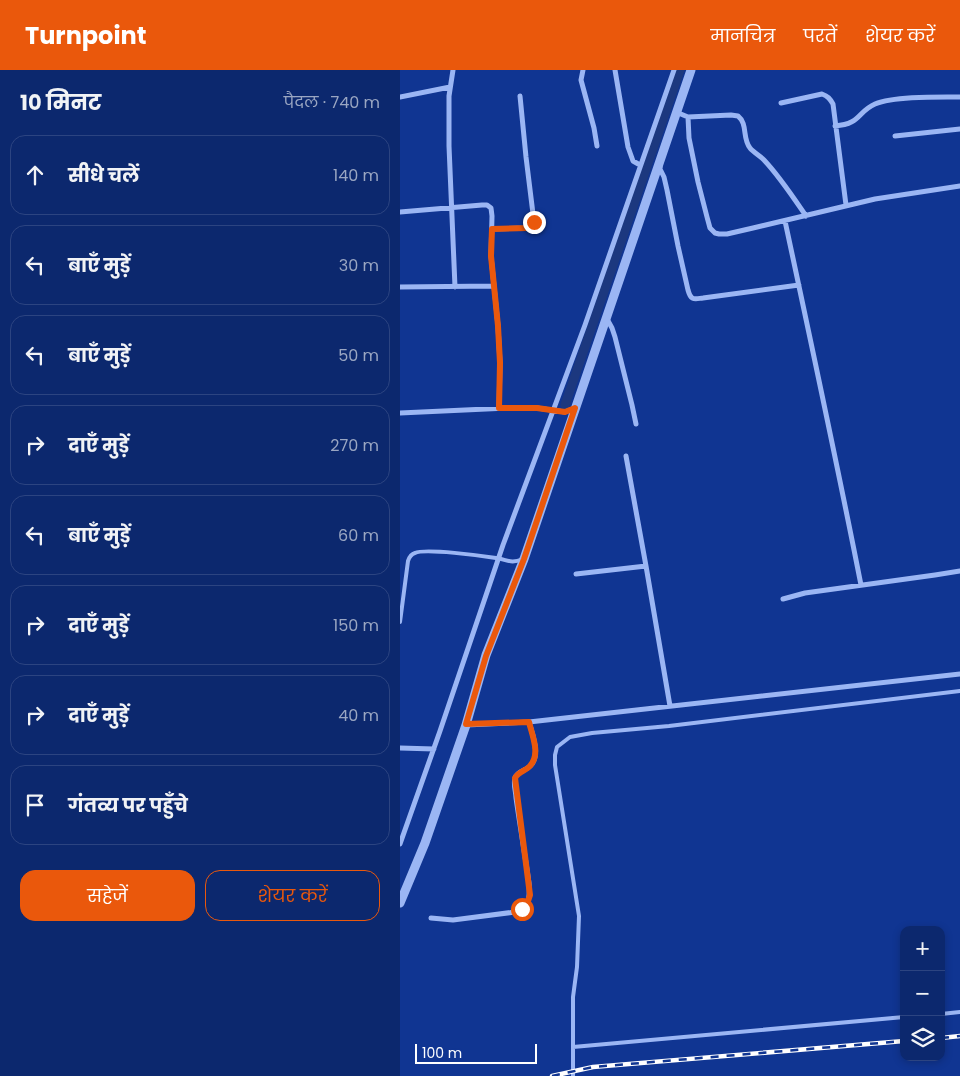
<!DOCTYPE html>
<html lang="hi">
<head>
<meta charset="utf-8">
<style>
  :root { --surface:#0c286e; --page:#1a3476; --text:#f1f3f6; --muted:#9aa6c2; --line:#2c4481; --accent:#ea580c }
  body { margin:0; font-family:Poppins,"Noto Sans Devanagari",sans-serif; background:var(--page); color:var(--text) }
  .controls { position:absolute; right:15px; bottom:15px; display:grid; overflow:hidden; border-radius:10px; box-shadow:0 2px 8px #0003 }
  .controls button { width:45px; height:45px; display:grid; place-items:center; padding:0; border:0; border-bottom:1px solid var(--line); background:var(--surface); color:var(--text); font:25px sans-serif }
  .scale { position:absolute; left:15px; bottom:12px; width:122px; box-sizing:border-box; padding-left:5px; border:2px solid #fff; border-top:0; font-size:14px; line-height:18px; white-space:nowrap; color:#fff; -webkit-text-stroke:4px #103592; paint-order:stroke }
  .stop { position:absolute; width:15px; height:15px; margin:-11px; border:4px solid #ea580c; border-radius:50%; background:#fff }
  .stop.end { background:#ea580c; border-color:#fff; box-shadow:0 1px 5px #0008 }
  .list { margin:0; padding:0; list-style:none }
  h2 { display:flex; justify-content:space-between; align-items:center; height:65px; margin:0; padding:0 20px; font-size:21px }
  h2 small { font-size:16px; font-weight:400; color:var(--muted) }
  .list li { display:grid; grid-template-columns:32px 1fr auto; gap:15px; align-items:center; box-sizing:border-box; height:80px; margin:0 10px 10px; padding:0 10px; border:1px solid var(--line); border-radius:15px }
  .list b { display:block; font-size:19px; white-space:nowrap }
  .list em { font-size:16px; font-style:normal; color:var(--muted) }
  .actions { display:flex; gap:10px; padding:15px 20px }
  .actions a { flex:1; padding:11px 0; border:1px solid var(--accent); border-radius:15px; text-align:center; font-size:18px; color:var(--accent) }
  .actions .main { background:var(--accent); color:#fff }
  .icon { flex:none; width:28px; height:28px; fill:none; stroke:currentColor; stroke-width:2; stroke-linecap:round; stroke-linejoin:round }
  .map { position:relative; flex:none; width:560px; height:1006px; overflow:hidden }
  header { display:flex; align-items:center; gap:30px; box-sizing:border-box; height:70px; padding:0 25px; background:var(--accent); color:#fff }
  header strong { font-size:24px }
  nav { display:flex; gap:28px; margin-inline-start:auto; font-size:18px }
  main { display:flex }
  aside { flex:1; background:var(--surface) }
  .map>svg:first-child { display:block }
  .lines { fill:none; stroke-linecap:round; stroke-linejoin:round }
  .canal { stroke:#1c387f; stroke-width:9 }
  .service { stroke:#9bb6f4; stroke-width:4 }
  .minor { stroke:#9bb6f4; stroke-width:5 }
  .tertiary { stroke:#9bb6f4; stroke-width:9 }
  .rail-casing { stroke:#fff; stroke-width:4.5 }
  .rail { stroke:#103592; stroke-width:2.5; stroke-dasharray:8; stroke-linecap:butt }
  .route { stroke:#ea580c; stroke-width:6 }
</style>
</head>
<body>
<header>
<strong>Turnpoint</strong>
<nav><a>मानचित्र</a><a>परतें</a><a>शेयर करें</a></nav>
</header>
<main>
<aside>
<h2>10 मिनट<small>पैदल · 740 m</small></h2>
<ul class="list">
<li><svg class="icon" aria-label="ahead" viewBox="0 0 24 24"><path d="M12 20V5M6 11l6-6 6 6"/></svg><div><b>सीधे चलें</b></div><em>140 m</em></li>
<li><svg class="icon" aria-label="left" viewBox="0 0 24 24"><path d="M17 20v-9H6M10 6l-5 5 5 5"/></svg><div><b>बाएँ मुड़ें</b></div><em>30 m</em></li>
<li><svg class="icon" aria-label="left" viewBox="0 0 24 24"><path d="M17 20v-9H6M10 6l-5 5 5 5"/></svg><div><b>बाएँ मुड़ें</b></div><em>50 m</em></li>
<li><svg class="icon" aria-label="right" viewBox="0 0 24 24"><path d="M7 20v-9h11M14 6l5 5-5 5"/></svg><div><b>दाएँ मुड़ें</b></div><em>270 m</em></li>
<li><svg class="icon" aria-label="left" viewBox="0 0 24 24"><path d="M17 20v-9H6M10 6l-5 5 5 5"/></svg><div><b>बाएँ मुड़ें</b></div><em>60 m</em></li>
<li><svg class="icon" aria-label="right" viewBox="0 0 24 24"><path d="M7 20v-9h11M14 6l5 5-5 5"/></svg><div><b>दाएँ मुड़ें</b></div><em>150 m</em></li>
<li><svg class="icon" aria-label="right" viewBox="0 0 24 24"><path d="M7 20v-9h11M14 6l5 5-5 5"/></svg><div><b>दाएँ मुड़ें</b></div><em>40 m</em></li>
<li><svg class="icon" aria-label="arrive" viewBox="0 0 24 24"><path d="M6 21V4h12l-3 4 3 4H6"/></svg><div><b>गंतव्य पर पहुँचे</b></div></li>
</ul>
<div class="actions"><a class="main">सहेजें</a><a>शेयर करें</a></div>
</aside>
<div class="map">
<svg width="560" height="1006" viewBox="0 0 560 1006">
  <rect width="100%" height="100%" fill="#103592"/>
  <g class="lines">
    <path class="canal" d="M165,335l115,-335"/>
    <path class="service" d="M0,552l8,-61c1,-3 3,-7 7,-8 10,-5 68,3 81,5 13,2 14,6 27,1
      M541,944l19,-2
      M173,977l331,-30
      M173,1006v-79l4,-30 2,-51 -24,-151v-10l2,-8 13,-10 22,-4 77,-7 291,-35"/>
    <path class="minor" d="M53,0l-4,26v50l6,141
      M183,0l-2,10 13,48 3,18
      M215,0l13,77 5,14 7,4
      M0,27l50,-10
      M381,33l41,-9c6,2 8,5 11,10l13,101
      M276,42l12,5 43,-2 7,1c10,8 4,22 12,32 3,4 10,8 14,12 16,17 29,37 42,56
      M288,47l1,21 9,44 9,35 3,11 5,5 4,1h8l26,-6 122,-29 85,-13
      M435,56c26,-2 22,-14 40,-22 19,-8 63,-7 85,-7
      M495,66l65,-7
      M260,95v4l4,8 3,13 11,56 10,44c3,11 6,9 15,8l96,-13
      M0,142l82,-7h5l4,3 1,8 -1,40 7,70 2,37 -1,45
      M385,151c26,121 52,242 76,364
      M92,159l35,-1 6,-3 1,-3 -8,-65 -6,-61
      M0,217l94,-1
      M208,247l-1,2 5,9 3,9 17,68 4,19
      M0,343l108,-5h29l28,4 10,-4
      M226,386l20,110 24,140
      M176,504l70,-8
      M383,529l22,-6 130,-18 25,-4
      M66,655l63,-3 431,-48
      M0,678l34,1
      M0,774l40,-113 63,-186 82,-220 89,-255
      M31,848l22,2 62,-8c15,-6 15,-14 14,-29 -4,-28 -9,-57 -13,-85 0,-6 -3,-14 -1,-20 1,-5 7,-7 11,-9 17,-9 7,-33 3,-47"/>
    <path class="tertiary" d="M0,833l25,-60 41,-118 20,-70 38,-96 167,-489"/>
    <g class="rail-casing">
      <path id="rail" d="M541,968l19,-2
        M152,1006l41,-9 311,-26"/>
    </g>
    <use href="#rail" class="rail"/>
  </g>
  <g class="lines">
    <path class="route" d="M122,839l6,-8 2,-6 -15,-117c4,-7 11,-7 15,-12 11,-12 2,-31 -1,-44l-63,2 20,-68 38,-97 51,-151 -10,4 -28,-4h-38l1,-45 -2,-37 -7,-70 1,-27 35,-1 7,-2v-4"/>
  </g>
</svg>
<div class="controls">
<button>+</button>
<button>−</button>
<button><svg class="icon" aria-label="layers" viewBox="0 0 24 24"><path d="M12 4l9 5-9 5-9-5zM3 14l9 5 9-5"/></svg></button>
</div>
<div class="scale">100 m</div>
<div class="stop" style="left:122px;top:839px"></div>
<div class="stop end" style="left:134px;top:152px"></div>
</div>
</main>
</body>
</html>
